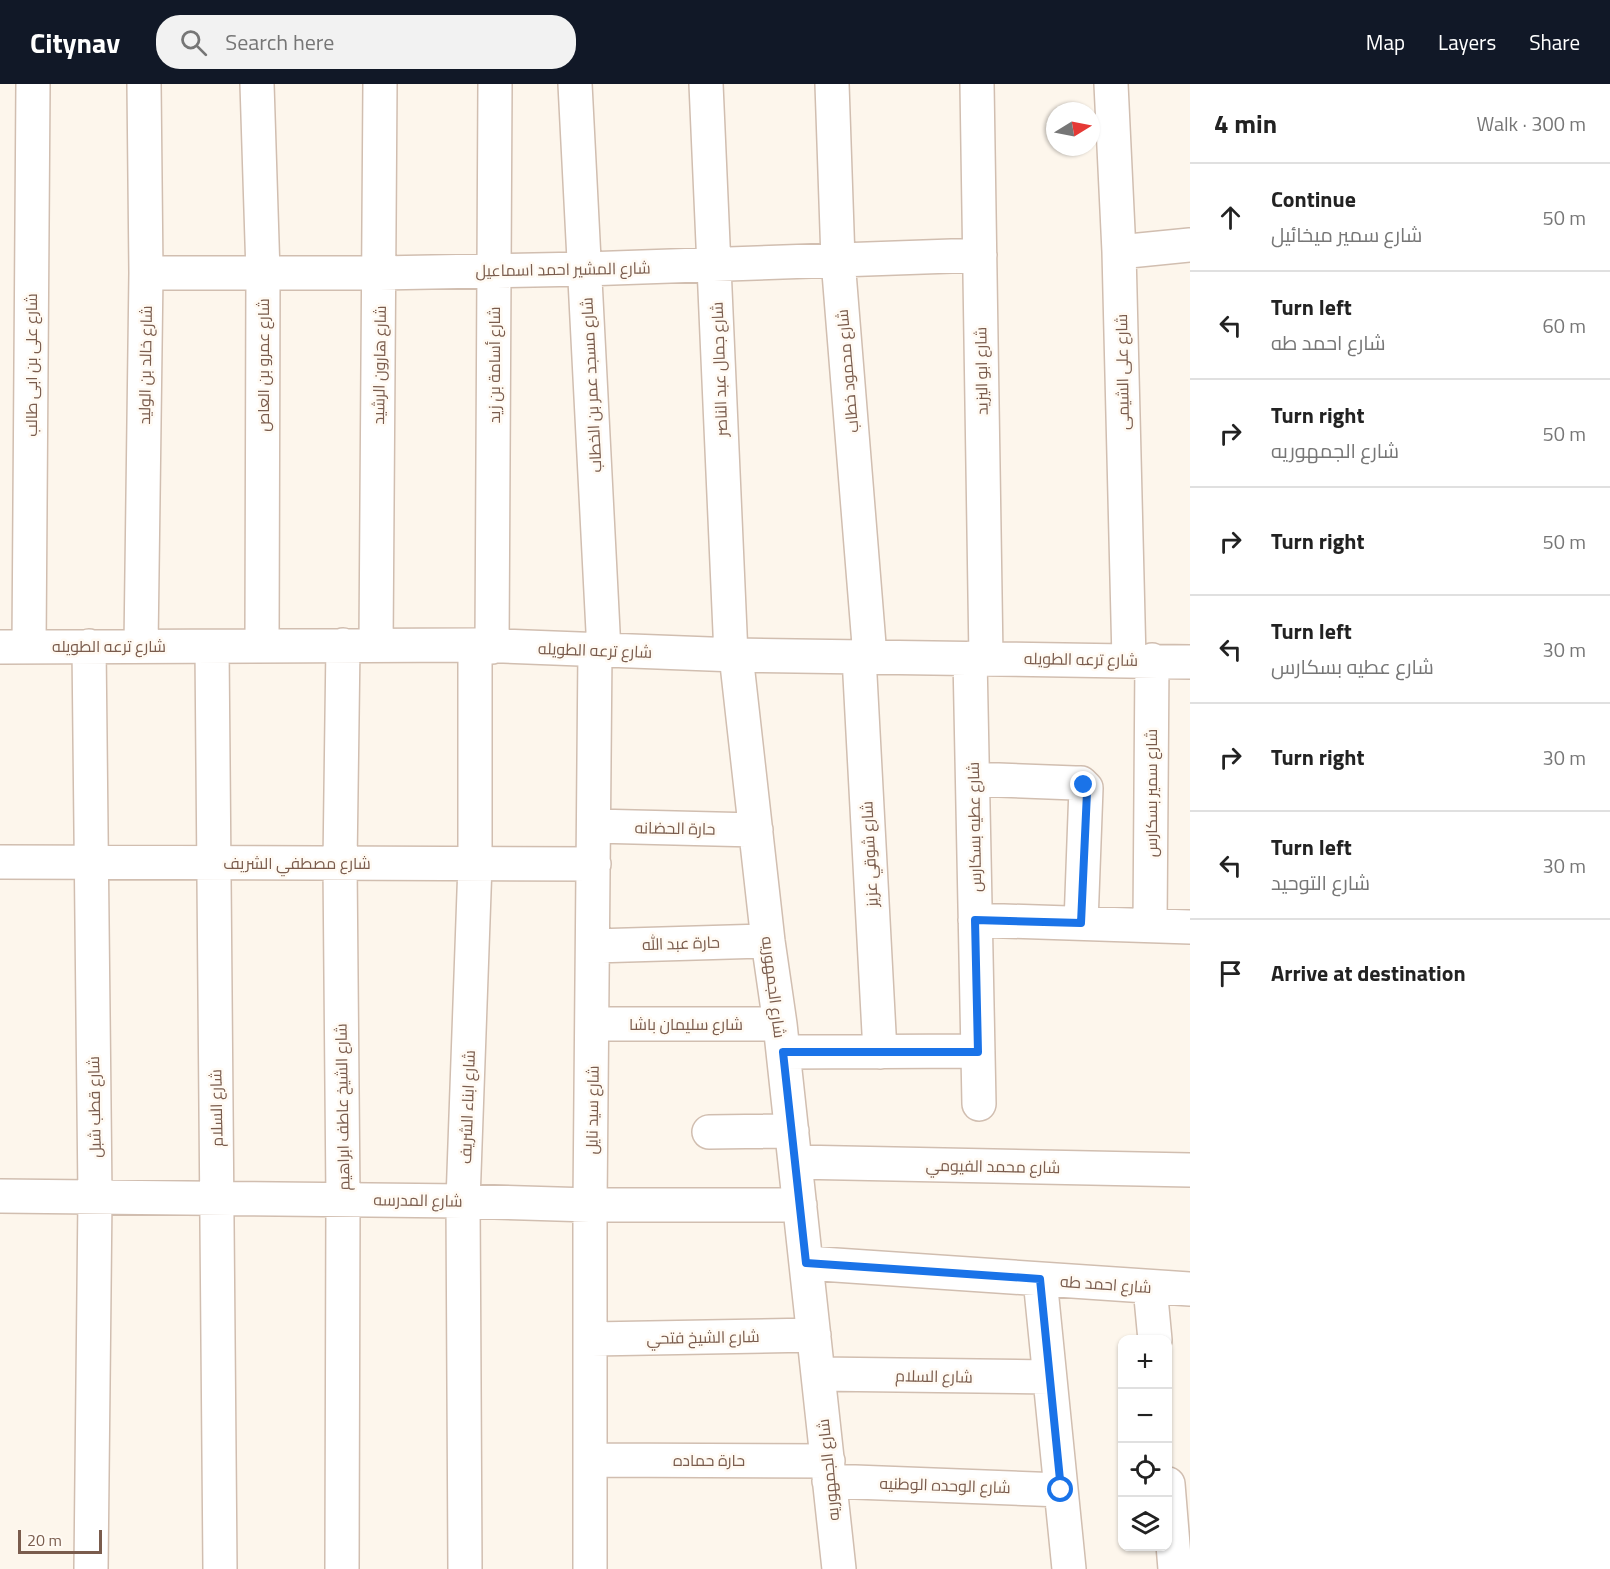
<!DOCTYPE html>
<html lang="en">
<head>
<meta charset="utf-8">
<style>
  :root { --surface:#fff; --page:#f2f2f2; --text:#222; --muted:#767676; --line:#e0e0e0; --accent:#111827 }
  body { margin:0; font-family:"Titillium Web",Cairo,sans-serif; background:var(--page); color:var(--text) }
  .controls { position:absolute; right:18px; bottom:18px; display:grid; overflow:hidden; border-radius:12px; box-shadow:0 2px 4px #0004 }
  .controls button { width:54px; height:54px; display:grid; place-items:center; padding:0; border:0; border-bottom:2px solid var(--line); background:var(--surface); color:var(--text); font:30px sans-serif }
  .compass { position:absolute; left:1046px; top:18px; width:54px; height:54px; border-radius:50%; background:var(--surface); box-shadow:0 2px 4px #0004; rotate:80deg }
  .scale { position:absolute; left:18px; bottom:15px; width:84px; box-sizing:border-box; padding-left:6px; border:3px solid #7a5c4d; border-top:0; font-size:16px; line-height:21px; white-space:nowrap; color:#7a5c4d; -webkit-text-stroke:4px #fffaf3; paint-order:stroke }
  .stop { position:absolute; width:18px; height:18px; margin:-14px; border:4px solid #1a73e8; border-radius:50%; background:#fff }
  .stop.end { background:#1a73e8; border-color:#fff; box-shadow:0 2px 6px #0008 }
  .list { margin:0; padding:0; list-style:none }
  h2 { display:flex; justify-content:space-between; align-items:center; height:78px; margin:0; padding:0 24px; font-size:26px }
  h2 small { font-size:20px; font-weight:400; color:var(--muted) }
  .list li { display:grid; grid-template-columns:39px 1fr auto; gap:18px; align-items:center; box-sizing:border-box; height:108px; padding:0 24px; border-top:2px solid var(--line) }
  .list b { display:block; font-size:22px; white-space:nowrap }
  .list p { margin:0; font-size:20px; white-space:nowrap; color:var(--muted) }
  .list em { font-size:20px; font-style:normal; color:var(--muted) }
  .icon { flex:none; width:33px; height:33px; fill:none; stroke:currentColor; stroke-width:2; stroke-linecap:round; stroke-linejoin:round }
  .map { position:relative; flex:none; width:1190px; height:1485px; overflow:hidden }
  header { display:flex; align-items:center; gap:36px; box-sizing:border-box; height:84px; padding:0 30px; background:var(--accent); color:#fff }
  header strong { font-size:28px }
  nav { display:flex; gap:33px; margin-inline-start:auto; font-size:21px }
  .search { width:420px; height:54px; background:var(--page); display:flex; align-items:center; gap:15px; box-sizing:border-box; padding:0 21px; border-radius:24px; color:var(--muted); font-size:22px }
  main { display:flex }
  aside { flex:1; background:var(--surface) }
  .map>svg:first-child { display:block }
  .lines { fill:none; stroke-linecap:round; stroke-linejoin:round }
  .minor-casing { stroke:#d1beb0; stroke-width:36 }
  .minor { stroke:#fff; stroke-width:33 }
  .route { stroke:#1a73e8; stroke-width:8 }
  .labels { text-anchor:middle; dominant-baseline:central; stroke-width:5; stroke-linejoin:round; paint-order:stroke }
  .street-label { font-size:16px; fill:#7a5c4d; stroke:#fffaf3 }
</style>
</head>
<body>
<header>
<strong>Citynav</strong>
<div class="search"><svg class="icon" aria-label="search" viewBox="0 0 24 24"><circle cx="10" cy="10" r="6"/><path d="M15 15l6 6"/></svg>Search here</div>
<nav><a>Map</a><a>Layers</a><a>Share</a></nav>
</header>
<main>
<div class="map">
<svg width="1190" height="1485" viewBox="0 0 1190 1485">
  <rect width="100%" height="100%" fill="#fdf6ec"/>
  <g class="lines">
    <g class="minor-casing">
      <path id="minor" d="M257,0l6,189 -1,373
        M575,0l29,567
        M706,0l25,571
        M832,0l6,176 32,397
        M977,0l9,574
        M1111,0l8,168 10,408
        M1119,168l71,-7
        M146,189h234l205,-4 395,-14
        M376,561l4,-561
        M89,562l6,551 -4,372
        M141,562l5,-373 -2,-189
        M0,563l475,-2 261,10 454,7
        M29,563l4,-563
        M212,563l8,922
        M492,563l3,-563
        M736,571l32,286 12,83 59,545
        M859,573l21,395
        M970,574l9,446
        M973,695l102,4h6l5,5 -5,135
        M594,742l162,4
        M0,778l594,2
        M975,836l215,7
        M1150,841l2,-265
        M594,862l174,-5
        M593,940h187
        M783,968l195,-1
        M709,1048l83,-1
        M795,1078l395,8
        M0,1112l463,5 127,4h210
        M806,1179l384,26
        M1040,1195l29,290
        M1150,1203l5,53
        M592,1255l222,-4
        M818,1290l231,3
        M591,1376l237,1
        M829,1397l232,9
        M1168,1400l7,85
        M342,1485l1,-370 -3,-335 3,-219
        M465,1485l-2,-368 12,-337v-219
        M590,1485v-364l5,-555"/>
    </g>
    <use href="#minor" class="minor"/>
  </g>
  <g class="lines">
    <path class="route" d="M1061,1406l-21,-211 -234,-16 -23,-211h195l-3,-132 106,3 6,-131 -3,-7"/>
  </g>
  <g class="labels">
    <g class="street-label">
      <text transform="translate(563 185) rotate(-1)">شارع المشير احمد اسماعيل</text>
      <text transform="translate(31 281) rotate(-90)">شارع على بن ابى طالب</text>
      <text transform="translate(145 281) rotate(-89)">شارع خالد بن الوليد</text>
      <text transform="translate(263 281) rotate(-90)">شارع عمرو بن العاص</text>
      <text transform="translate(379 281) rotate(-89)">شارع هارون الرشيد</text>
      <text transform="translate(494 281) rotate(-90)">شارع أسامة بن زيد</text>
      <text transform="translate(719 285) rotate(-92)">شارع جمال عبد الناصر</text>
      <text transform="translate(847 287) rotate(-95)">شارع محمود خطاب</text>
      <text transform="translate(981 287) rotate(-91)">شارع ابو اليزيد</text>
      <text transform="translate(1122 288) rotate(-91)">شارع على الشيمى</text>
      <text transform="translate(591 301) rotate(-93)">شارع مسجد عمر بن الخطاب</text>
      <text x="109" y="562">شارع ترعه الطويله</text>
      <text transform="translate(595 566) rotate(2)">شارع ترعه الطويله</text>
      <text transform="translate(1081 575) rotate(1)">شارع ترعه الطويله</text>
      <text transform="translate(1151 709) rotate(-90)">شارع سمير بسكارس</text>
      <text transform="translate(974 743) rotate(-91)">شارع عطيه بسكارس</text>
      <text transform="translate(675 744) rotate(1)">حارة الحضانه</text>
      <text transform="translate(869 770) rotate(-93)">شارع شوقي عزيز</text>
      <text x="297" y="779">شارع مصطفي الشريف</text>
      <text transform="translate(681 859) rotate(-2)">حارة عبد الله</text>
      <text transform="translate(774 903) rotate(83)">شارع الجمهوريه</text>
      <text x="686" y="940">شارع سليمان باشا</text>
      <text transform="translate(94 1023) rotate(-91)">شارع قطب شبل</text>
      <text transform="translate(342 1023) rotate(-91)">شارع الشيخ عاطف ابراهيم</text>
      <text transform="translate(467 1023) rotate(-88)">شارع ابناء الشريف</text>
      <text transform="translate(216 1024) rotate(-91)">شارع السلام</text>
      <text transform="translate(592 1026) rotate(-89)">شارع سيد نايل</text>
      <text transform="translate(993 1082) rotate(1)">شارع محمد الفيومي</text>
      <text transform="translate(418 1116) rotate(1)">شارع المدرسه</text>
      <text transform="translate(1106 1200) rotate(4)">شارع احمد طه</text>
      <text transform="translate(703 1253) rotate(-1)">شارع الشيخ فتحي</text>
      <text transform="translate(934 1292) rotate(1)">شارع السلام</text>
      <text x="709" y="1376">حارة حماده</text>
      <text transform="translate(828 1386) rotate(-96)">شارع الجمهوريه</text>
      <text transform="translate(945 1401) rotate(2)">شارع الوحده الوطنيه</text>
    </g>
  </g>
</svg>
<div class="controls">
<button>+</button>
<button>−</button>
<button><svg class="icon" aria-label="locate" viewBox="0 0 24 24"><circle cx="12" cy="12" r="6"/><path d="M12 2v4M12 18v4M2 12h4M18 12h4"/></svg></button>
<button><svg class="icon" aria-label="layers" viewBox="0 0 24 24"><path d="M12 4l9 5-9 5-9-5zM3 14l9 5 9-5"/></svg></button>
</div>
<svg class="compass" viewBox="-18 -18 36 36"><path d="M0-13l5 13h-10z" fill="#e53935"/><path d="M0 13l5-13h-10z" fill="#767676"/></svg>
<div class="scale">20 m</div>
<div class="stop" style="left:1061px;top:1406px"></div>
<div class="stop end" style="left:1084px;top:701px"></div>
</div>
<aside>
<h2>4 min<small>Walk · 300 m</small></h2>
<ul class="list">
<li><svg class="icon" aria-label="ahead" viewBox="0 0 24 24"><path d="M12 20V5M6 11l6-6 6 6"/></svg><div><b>Continue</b><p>شارع سمير ميخائيل</p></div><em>50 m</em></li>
<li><svg class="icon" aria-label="left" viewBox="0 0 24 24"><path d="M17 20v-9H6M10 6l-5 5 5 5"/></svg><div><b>Turn left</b><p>شارع احمد طه</p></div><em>60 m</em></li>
<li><svg class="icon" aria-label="right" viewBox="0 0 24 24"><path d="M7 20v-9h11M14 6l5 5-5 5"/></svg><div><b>Turn right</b><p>شارع الجمهوريه</p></div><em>50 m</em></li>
<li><svg class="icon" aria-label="right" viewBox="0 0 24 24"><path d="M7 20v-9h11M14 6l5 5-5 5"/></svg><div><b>Turn right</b></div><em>50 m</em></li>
<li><svg class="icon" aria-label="left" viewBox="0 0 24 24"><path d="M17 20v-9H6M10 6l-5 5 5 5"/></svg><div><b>Turn left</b><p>شارع عطيه بسكارس</p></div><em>30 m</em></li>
<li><svg class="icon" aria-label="right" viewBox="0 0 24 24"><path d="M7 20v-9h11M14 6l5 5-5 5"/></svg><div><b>Turn right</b></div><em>30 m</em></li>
<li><svg class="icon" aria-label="left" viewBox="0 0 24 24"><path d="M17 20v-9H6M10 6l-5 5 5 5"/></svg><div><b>Turn left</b><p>شارع التوحيد</p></div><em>30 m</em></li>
<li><svg class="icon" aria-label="arrive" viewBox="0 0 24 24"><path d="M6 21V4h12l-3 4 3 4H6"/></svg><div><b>Arrive at destination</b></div></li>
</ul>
</aside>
</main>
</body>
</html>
